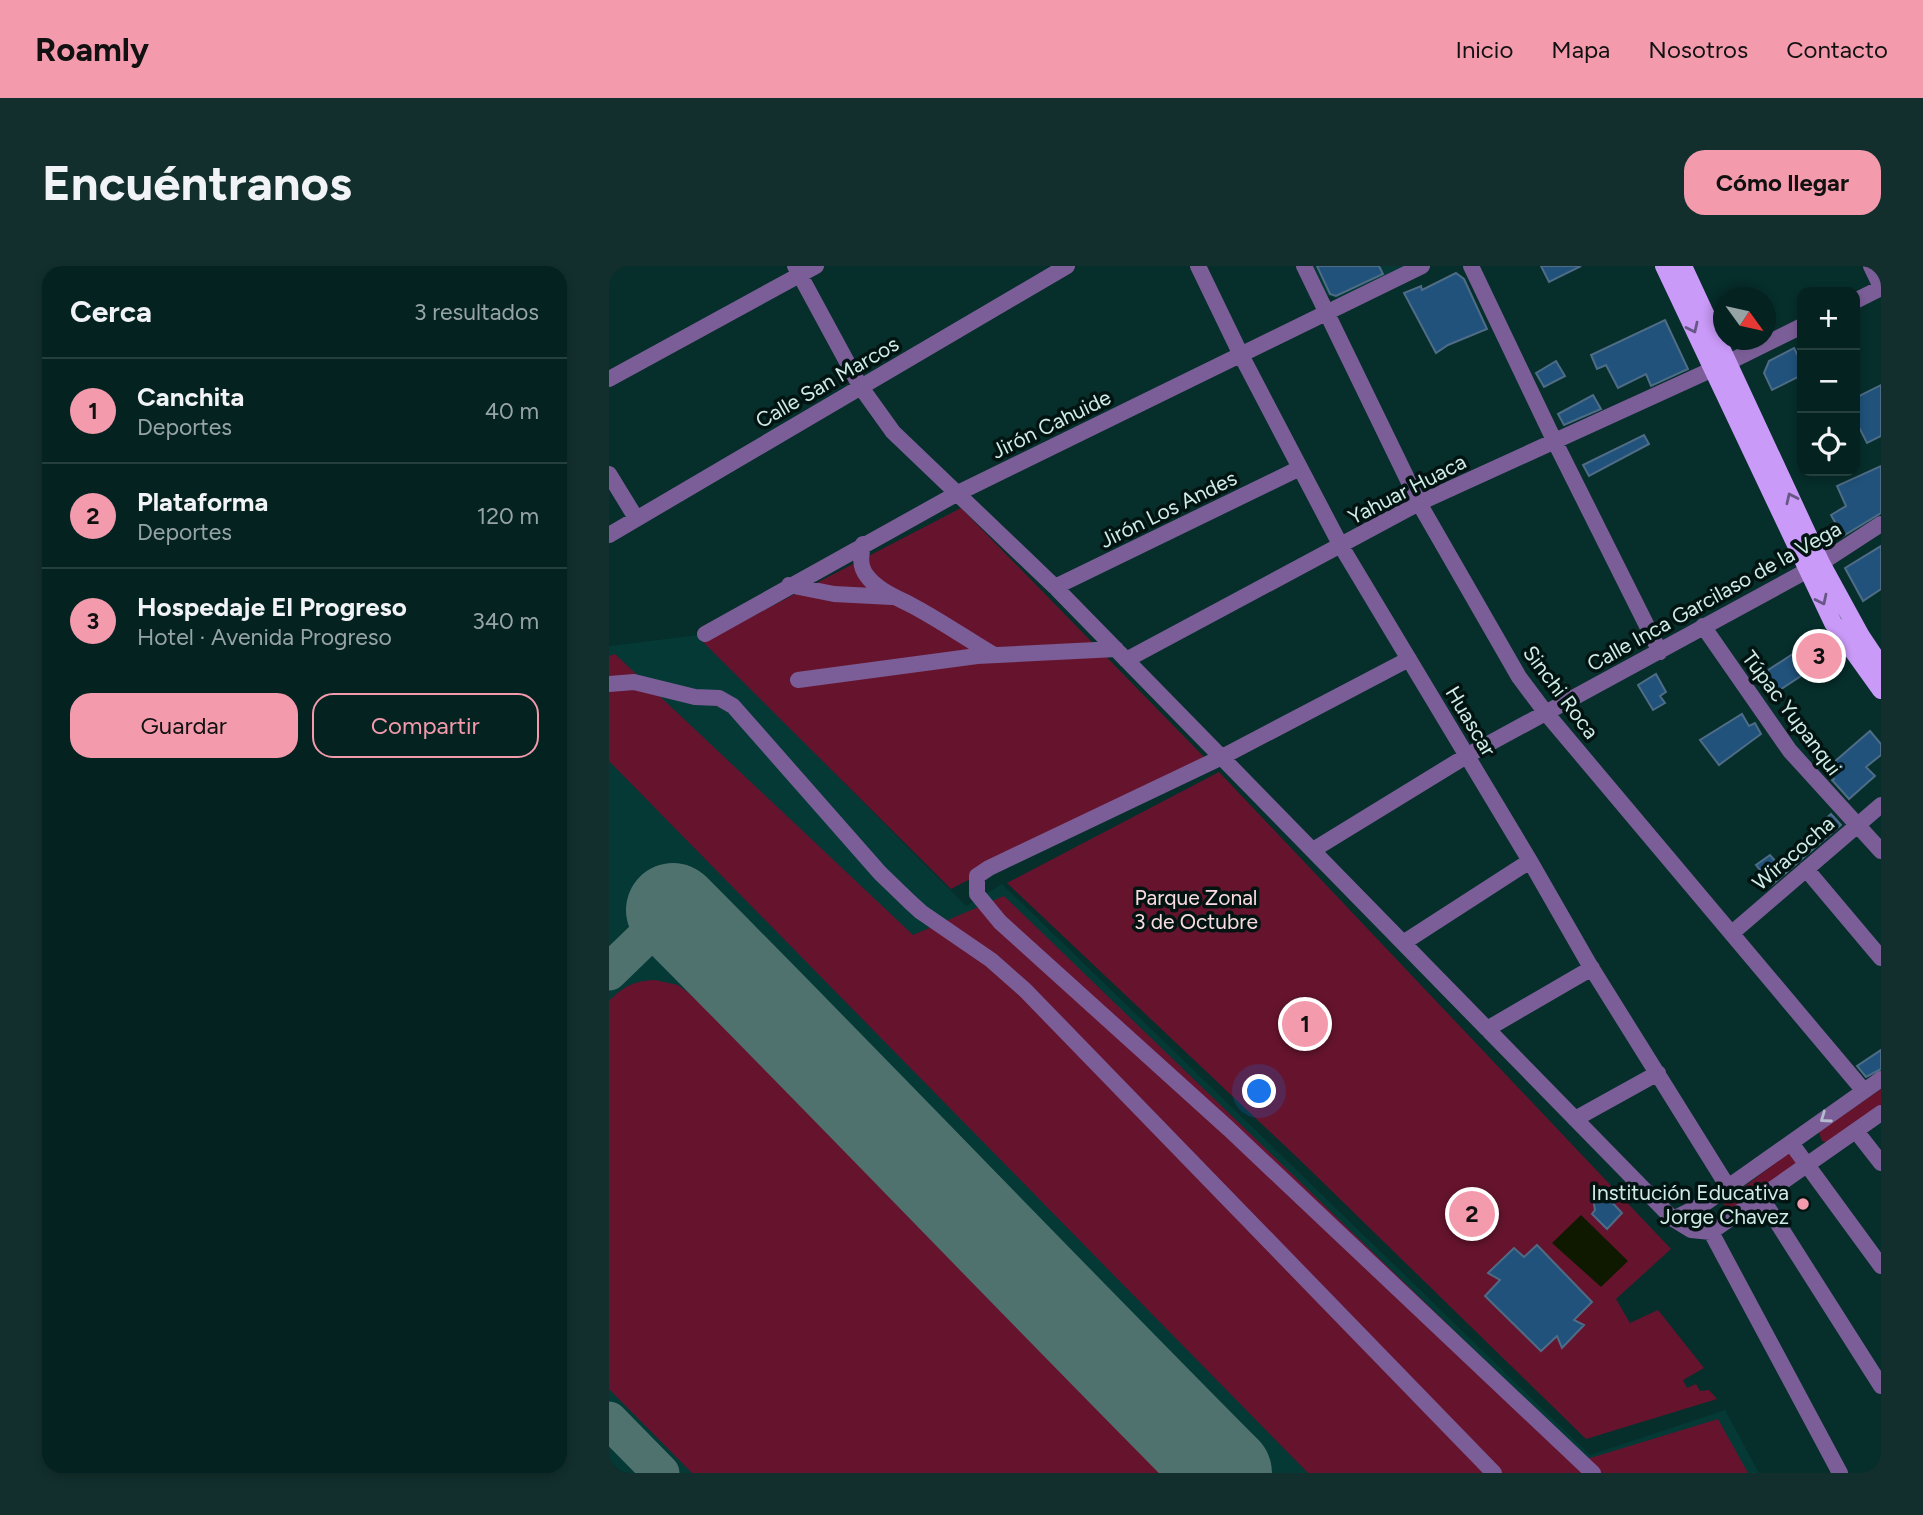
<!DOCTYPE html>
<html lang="es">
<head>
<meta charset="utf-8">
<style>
  :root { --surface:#042220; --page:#122f2d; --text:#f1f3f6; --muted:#97a4a5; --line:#253f3e; --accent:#f39aac }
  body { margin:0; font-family:Figtree,sans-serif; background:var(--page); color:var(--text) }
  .controls { position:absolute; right:21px; top:21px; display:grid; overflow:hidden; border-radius:14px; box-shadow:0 4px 10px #0003 }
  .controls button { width:63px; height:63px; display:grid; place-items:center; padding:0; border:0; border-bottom:2px solid var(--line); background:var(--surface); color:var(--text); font:35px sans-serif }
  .compass { position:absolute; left:1104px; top:21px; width:63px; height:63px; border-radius:50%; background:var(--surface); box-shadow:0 4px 10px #0003; rotate:123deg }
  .you { position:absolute; left:651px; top:826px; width:24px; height:24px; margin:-18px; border:5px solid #fff; border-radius:50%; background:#1a73e8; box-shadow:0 0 0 10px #1a73e833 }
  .badge { display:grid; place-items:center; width:46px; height:46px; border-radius:50%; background:var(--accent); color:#111; font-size:23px; font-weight:700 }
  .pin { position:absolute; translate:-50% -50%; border:4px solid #fff; box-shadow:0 2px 7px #0006 }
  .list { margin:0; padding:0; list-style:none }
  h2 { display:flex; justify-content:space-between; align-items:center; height:91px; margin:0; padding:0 28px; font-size:30px }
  h2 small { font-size:23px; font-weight:400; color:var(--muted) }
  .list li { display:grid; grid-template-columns:46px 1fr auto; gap:21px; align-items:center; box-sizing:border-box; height:105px; padding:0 28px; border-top:2px solid var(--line) }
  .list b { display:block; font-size:26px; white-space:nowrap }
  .list p { margin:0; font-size:23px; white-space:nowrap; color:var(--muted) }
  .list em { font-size:23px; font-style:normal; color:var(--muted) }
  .actions { display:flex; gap:14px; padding:21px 28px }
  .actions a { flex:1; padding:16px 0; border:2px solid var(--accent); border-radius:21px; text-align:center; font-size:24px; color:var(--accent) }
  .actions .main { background:var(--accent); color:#111 }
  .icon { flex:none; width:38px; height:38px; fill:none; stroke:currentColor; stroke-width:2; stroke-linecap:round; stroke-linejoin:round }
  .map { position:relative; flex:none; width:1272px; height:1207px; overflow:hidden; border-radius:21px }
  header { display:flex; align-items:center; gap:42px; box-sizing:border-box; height:98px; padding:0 35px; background:var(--accent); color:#111 }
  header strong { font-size:33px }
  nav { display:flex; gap:38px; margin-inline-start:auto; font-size:24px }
  .intro { display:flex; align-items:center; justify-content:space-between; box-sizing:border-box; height:168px; padding:0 42px }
  h1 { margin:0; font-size:49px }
  .button { padding:18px 32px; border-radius:21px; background:var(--accent); color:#111; font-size:24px; font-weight:700 }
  main { display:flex; gap:42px; padding:0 42px }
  aside { flex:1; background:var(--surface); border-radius:21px; box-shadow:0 4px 10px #0003 }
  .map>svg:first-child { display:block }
  .built { fill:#043935 }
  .green { fill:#66142e }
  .water { fill:#0e1900 }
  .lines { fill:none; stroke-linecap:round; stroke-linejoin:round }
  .taxiway { stroke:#50726f; stroke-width:37 }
  .runway { stroke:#50726f; stroke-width:94 }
  .building { fill:#20527b; stroke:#4f6c87; stroke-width:2 }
  .minor { stroke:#7b5e97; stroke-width:16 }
  .major { stroke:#ca9af8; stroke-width:18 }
  .oneway { stroke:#665785 }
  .oneway2 { stroke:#b3bacb }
  .poi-dot { fill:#f39aac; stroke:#021412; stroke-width:2.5 }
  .labels { text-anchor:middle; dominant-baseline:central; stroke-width:7; stroke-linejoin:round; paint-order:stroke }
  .street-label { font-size:21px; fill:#d1ebe7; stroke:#021412 }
  .park-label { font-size:21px; fill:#fadbe0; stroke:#021412 }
  .poi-label { font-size:21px; fill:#d1ebe7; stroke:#021412; text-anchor:end }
</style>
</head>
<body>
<header>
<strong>Roamly</strong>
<nav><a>Inicio</a><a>Mapa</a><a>Nosotros</a><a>Contacto</a></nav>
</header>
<div class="intro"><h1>Encuéntranos</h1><a class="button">Cómo llegar</a></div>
<main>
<aside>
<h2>Cerca<small>3 resultados</small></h2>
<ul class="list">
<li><span class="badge">1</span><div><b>Canchita</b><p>Deportes</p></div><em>40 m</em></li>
<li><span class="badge">2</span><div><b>Plataforma</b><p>Deportes</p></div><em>120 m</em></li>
<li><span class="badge">3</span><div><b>Hospedaje El Progreso</b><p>Hotel · Avenida Progreso</p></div><em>340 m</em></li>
</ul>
<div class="actions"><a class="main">Guardar</a><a>Compartir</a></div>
</aside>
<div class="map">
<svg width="1272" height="1207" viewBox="0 0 1272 1207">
  <rect width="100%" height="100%" fill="#062e2b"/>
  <path class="built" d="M703,0h96l-69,33 -13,-4z
    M89,369l268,271 36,-22 588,571 135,-45 34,63h-1150v-827z"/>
  <path class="green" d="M352,242l243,249 -253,132 -248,-247z
    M6,388l298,281 91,-39 583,563 131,-40 30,54h-440l-699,-712v-105z
    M610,506l452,477 -55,50 14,24 28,-13 46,58 -21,12 4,8 9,-4 4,7 9,-1 8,9 -131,40 -284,-277 -295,-279z
    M46,714l23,5 16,12 470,476h-472l-83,-84v-388c15,-15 25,-20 46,-21z
    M1272,823v17l-51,37 -8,-2 -3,-9z
    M1181,886l8,13 -66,47 -7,-2 -1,-8z"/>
  <path class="water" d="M972,949l47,46 -27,26 -49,-44z"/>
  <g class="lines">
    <path class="taxiway" d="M0,706l64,-62
      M0,1154l52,53"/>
    <path class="runway" d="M64,644c185,186 367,377 552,563"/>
  </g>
  <path class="building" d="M708,0h62l4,8 -47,22 -6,-2z
    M932,0h40l-32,16z
    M847,7l8,6 23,50 -39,16 -12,8 -32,-60 17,-7 1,4z
    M1056,54l23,49 -37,17 -5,-12 -28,14 -12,-23 -9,4 -6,-14z
    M1185,82l8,16v11l-30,15 -8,-17 5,-12z
    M947,95l9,15 -21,11 -8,-14z
    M1272,119v51l-14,7 -7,-14 -5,2v-33z
    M984,129l8,14 -37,16 -6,-11z
    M1035,169l5,9 -60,32 -6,-11z
    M1272,200v47l-38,23 -12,-21 15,-9 -9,-20z
    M1272,280v43l-18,12 -18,-33z
    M1208,372l13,19 -61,40 -13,-19z
    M1047,408l10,18 -6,4 5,7 -12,7 -15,-25z
    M1133,448l7,12 6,-3 6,11 -42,31 -19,-25z
    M1261,465l11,13v11l-15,12 9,9 -26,23 -17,-19 2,-1 -8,-10z
    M1222,548l10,11 -69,60 -16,-20 14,-10 7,8z
    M1272,784v19l-15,8 -9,-11z
    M999,932l14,15 -15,16 -15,-15 3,-4 -2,-11 7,4z
    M928,979l55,57 -18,18 10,5 -22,23 -5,-12 -16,15 -56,-55 15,-16 -12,-7 26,-25 10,9z"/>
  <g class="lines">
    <path class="minor" d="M186,0l65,120 33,46 162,155 618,632 18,11 20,2 170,-119
      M589,0l43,89 100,191 189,315 59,103 139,223
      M695,0l115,237 100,174 27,36 318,378
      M862,0l83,174 106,212
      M1262,0l10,21
      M1246,35l26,-13
      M1120,96l73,-36
      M0,113l207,-113
      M0,208l27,44
      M0,269l458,-269
      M254,278c-2,12 -4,22 4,32 10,14 31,22 46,30 28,15 54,33 81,49
      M180,319l45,9 58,3
      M446,321l245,-119
      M1094,360l87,125 91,100
      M96,368l253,-141 464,-227
      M800,393l-187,98 -233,111 -12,8v18l23,28 229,207 364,344
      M517,394l293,-157 294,-134
      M189,414l179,-24 139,-7
      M0,418l25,-2 61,15 24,1 14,8 147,167 30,29 11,10 70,48 34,30 469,483
      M704,584l155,-95 353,-192 60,-39
      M1197,603l75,89
      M1123,667l149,-128
      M794,677l127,-82
      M878,763l105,-61
      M966,853l83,-46
      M1247,865l25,32
      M1182,877l90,123
      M1152,931l120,189
      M1064,953l31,-15 177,-125
      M1102,966l129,241"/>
    <path class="major" d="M1055,0l169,357 48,67
      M1074,0l138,297 40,73 20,30"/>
  </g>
  <defs><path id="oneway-chevron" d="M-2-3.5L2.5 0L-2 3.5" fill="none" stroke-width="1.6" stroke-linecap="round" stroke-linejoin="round" transform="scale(1.75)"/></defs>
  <g class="oneway">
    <use href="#oneway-chevron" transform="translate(1084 62) rotate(65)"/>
    <use href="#oneway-chevron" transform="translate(1182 232) rotate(-115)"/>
    <use href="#oneway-chevron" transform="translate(1213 334) rotate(64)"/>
  </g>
  <use class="oneway2" href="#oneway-chevron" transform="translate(1216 852) rotate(145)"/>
  <circle class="poi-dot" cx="1194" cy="938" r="7"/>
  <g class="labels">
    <g class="street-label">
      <text transform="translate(218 116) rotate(-30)">Calle San Marcos</text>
      <text transform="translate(442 158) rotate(-26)">Jirón Cahuide</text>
      <text transform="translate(798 223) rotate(-27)">Yahuar Huaca</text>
      <text transform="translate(559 243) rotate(-26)">Jirón Los Andes</text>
      <text transform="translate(1105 330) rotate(-29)">Calle Inca Garcilaso de la Vega</text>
      <text transform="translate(952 426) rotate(53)">Sinchi Roca</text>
      <text transform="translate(1183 447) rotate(53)">Túpac Yupanqui</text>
      <text transform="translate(862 455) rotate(59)">Huascar</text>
      <text transform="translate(1184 587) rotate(-41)">Wiracocha</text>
    </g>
    <g class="park-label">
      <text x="587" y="631">Parque Zonal<tspan x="587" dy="24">3 de Octubre</tspan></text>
    </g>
    <g class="poi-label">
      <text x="1180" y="926">Institución Educativa<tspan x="1180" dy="24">Jorge Chavez</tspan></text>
    </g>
  </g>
</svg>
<div class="controls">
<button>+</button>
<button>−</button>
<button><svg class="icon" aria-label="locate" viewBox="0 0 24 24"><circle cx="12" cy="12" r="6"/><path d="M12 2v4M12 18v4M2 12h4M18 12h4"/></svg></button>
</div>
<svg class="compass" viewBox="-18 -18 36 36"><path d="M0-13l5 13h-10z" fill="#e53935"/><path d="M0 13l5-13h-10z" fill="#97a4a5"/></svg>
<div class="you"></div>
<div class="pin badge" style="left:696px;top:758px">1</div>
<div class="pin badge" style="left:863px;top:948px">2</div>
<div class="pin badge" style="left:1210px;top:390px">3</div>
</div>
</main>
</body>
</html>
